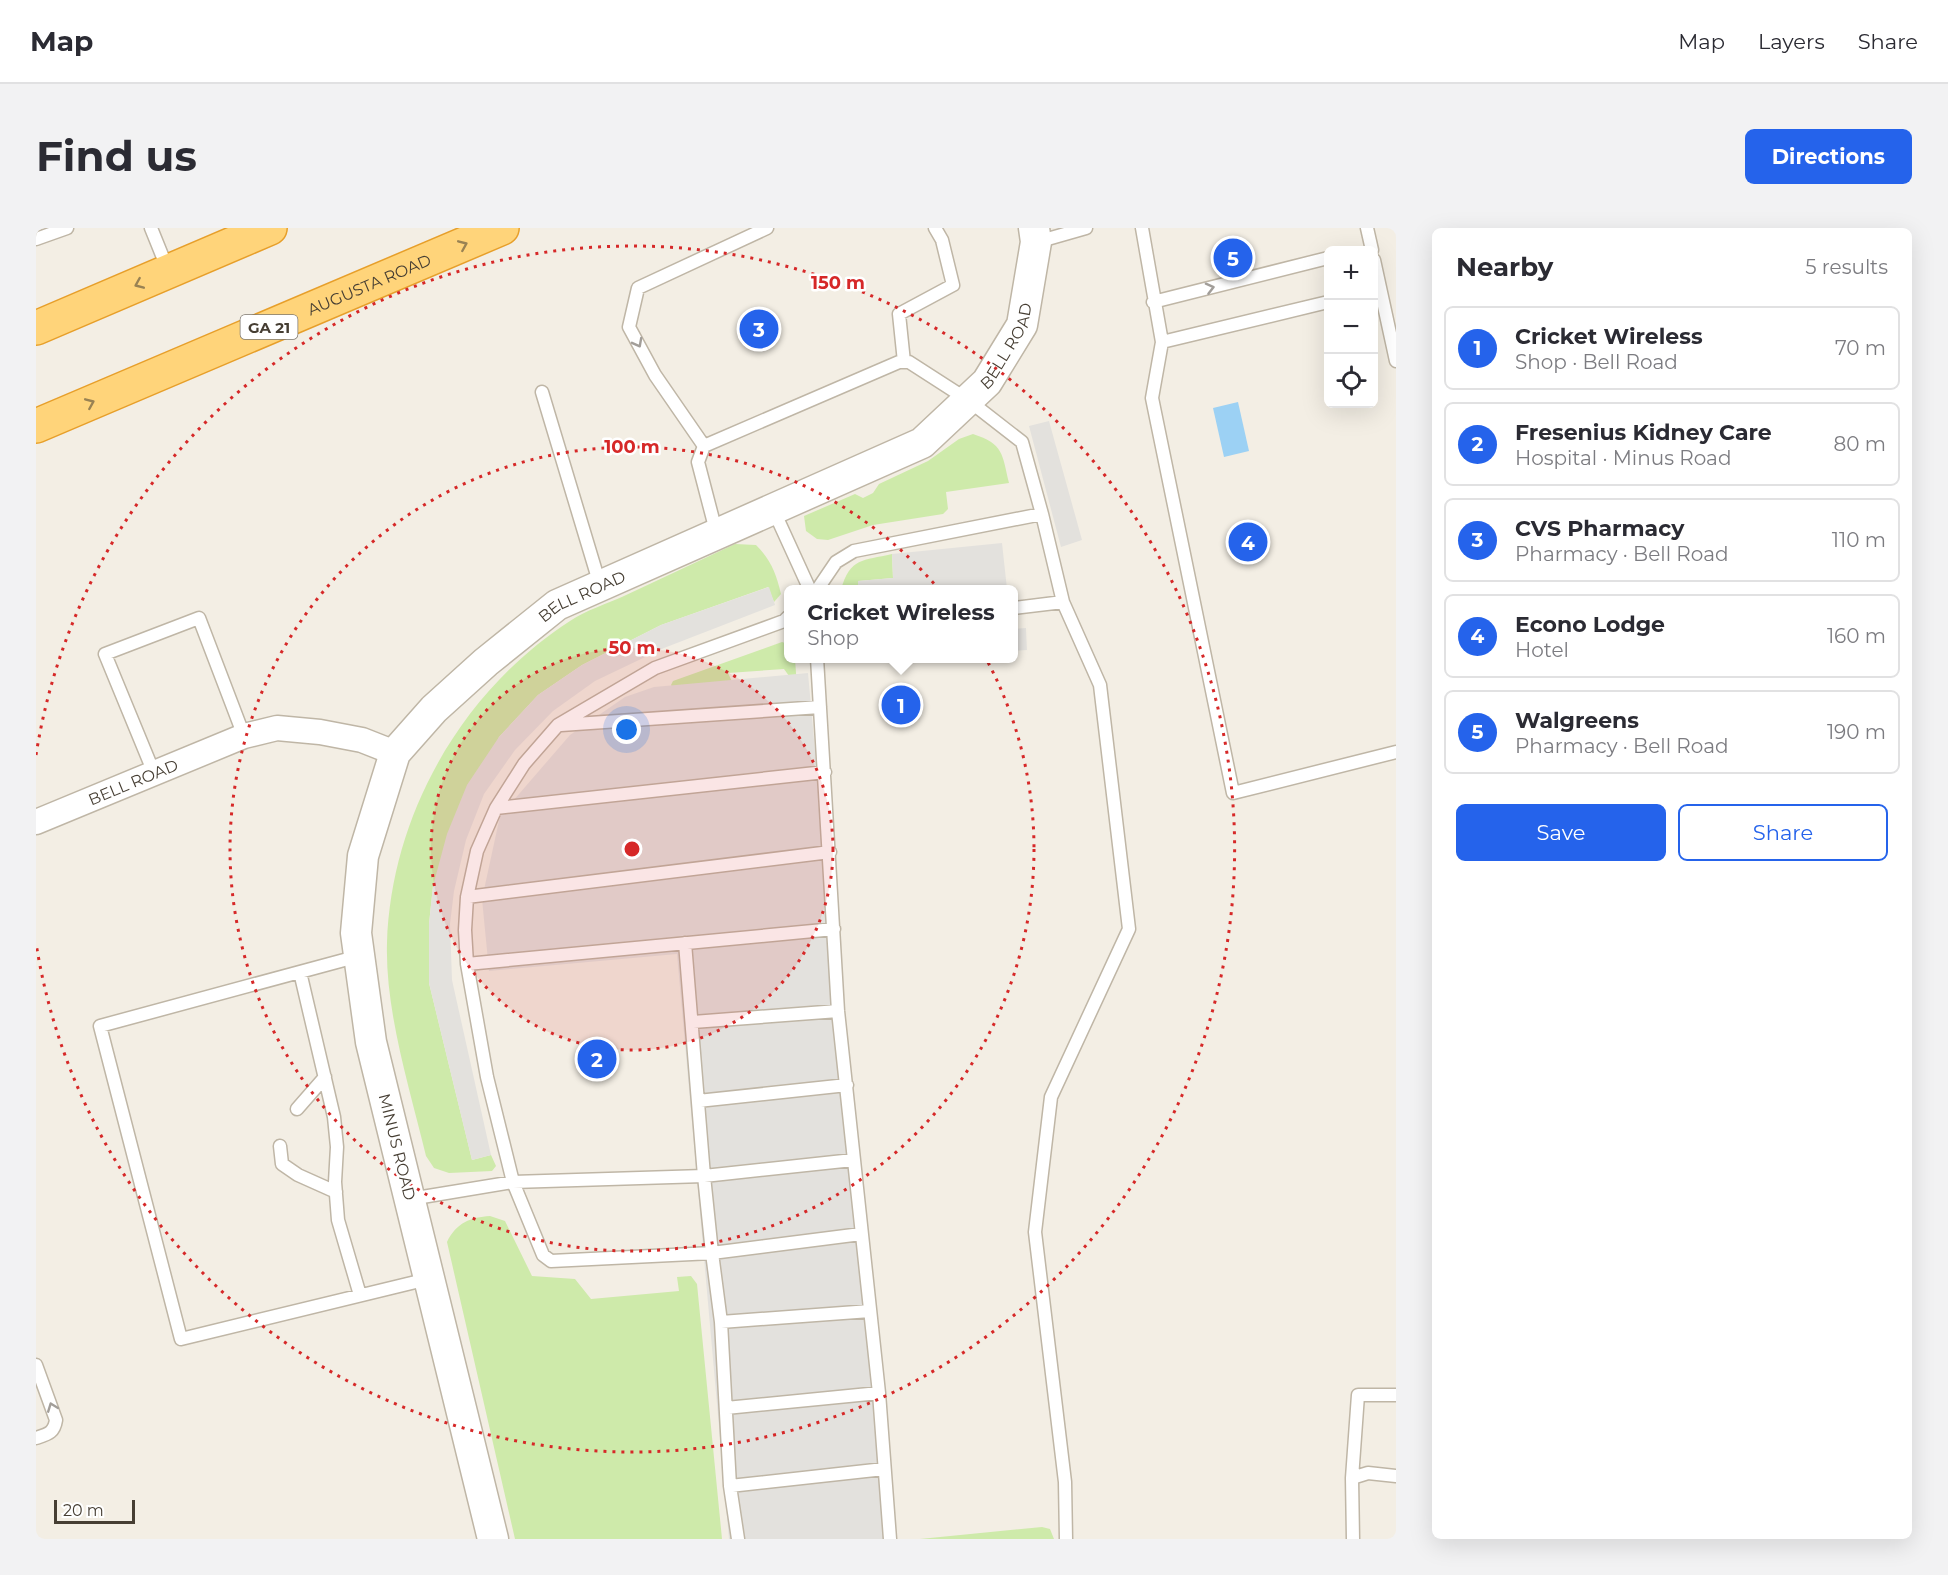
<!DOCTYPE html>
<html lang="en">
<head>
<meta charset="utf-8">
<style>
  :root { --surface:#fff; --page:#f2f2f3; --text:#2b2b33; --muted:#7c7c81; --line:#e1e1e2; --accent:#2563eb }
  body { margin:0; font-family:Montserrat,sans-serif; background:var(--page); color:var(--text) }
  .controls { position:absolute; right:18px; top:18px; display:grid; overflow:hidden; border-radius:9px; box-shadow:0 6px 24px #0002 }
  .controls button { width:54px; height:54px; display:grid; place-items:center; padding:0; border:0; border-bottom:2px solid var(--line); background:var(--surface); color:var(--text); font:30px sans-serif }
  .scale { position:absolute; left:18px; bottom:15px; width:81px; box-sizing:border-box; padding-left:6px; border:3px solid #463e33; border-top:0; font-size:16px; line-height:21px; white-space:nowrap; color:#463e33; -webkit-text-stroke:4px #fff; paint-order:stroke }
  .you { position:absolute; left:591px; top:502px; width:21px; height:21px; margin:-15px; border:4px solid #fff; border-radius:50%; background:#1a73e8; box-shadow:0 0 0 9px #1a73e833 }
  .badge { display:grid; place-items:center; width:39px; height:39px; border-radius:50%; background:var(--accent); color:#fff; font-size:20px; font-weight:700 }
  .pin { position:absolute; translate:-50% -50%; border:3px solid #fff; box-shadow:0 2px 6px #0006 }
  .popup { position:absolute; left:748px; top:357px; width:234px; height:78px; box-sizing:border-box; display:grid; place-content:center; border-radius:9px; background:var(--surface); filter:drop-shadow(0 2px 4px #0005); font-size:20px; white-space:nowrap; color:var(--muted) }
  .popup b { font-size:22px; color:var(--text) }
  .popup::after { content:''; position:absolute; left:50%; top:100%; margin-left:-12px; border:12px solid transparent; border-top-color:var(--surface) }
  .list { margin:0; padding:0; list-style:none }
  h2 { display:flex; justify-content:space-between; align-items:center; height:78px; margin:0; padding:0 24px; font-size:26px }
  h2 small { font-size:20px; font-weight:400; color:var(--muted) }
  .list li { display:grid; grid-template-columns:39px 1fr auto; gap:18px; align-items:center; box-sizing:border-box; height:84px; margin:0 12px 12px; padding:0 12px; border:2px solid var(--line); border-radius:9px }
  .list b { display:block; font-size:22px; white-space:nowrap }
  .list p { margin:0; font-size:20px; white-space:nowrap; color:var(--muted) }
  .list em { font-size:20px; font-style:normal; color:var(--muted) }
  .actions { display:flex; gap:12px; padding:18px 24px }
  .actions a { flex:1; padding:14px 0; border:2px solid var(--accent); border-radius:9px; text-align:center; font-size:21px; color:var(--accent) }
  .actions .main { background:var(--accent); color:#fff }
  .icon { flex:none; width:33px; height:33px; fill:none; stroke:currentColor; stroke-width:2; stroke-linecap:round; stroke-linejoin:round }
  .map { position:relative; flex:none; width:1360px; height:1311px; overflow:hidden; border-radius:9px }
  header { display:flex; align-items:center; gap:36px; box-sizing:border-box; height:84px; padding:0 30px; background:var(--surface); border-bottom:2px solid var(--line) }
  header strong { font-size:28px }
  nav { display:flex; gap:33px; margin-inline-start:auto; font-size:21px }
  .intro { display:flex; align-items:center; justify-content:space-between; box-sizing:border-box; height:144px; padding:0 36px }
  h1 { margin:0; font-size:42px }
  .button { padding:15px 27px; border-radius:9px; background:var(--accent); color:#fff; font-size:21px; font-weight:700 }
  main { display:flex; gap:36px; padding:0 36px }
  aside { flex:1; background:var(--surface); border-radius:9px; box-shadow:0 6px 24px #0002 }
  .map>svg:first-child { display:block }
  .green { fill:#ceeaaa }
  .parking { fill:#e3e1dd }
  .water { fill:#9cd1f4 }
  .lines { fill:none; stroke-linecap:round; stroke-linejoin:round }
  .service-casing { stroke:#bfb6a6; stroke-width:15 }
  .minor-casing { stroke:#bfb6a6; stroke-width:27 }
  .tertiary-casing { stroke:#bfb6a6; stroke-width:33 }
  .trunk-casing { stroke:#e79f2a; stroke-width:36 }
  .service { stroke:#fff; stroke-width:12 }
  .minor { stroke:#fff; stroke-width:24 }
  .tertiary { stroke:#fff; stroke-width:30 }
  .trunk { stroke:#ffd47a; stroke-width:33 }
  .oneway { stroke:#998253 }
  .oneway2 { stroke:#a29e99 }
  .ring { fill:none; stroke:#d62828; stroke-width:3; stroke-dasharray:3 6 }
  .labels { text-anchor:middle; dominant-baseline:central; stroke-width:5; stroke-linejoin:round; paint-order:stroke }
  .shield { fill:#fff; stroke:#7e7870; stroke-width:1.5 }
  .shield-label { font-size:15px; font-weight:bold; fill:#463e33 }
  .street-label { font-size:16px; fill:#463e33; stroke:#fff }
  .centre { fill:#d62828; stroke:#fff; stroke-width:3 }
  .ring-label { font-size:18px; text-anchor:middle; font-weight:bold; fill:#d62828; stroke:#fff; stroke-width:5; stroke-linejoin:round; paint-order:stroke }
</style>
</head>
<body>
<header>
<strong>Map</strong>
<nav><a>Map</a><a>Layers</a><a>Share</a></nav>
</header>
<div class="intro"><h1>Find us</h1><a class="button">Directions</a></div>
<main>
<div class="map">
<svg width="1360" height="1311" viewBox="0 0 1360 1311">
  <rect width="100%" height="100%" fill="#f3eee4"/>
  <path class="green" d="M937,206c31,10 29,20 36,49l-63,9 2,17 -5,5 -70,11 -45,15 -11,-1 -11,-8 -2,-15 51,-22 8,4 10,-5 6,-9 49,-23 31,-22z
    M699,316l21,1c15,15 20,28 25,49l-7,8 -6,-15 -107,38 -79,40 -44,30 -39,42 -66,149 -4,38v59l43,177 19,-5 5,11 -4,5 -43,2 -15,-5 -8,-12c-16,-67 -41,-144 -39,-213 4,-129 76,-253 183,-322 17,-11 36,-17 54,-25 37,-17 74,-35 111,-52z
    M856,326l1,24 -35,3v8l-17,1c9,-33 22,-29 51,-36z
    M746,414l6,2v14l7,1 2,28 -13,-18 -56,4 7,15 -61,3 -3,-6 2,-4z
    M454,988l15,5 27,55 43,3 16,20 88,-8 -2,-14 14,-1 6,8 25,255h-207l-68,-297c9,-19 24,-25 43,-26z
    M1006,1299l8,2 4,10h-134z"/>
  <path class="parking" d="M1013,193l33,119 -21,7 -32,-121z
    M966,315l5,46h-149v-8l35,-3 -1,-24z
    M733,359l6,18 -111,43 -69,33 -42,30 -38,39 -31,44 -18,46 -12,51 -4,33 2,56 39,175 -19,5 -43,-177v-59l4,-38 14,-52 20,-49 32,-48 39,-42 44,-30 79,-40z
    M990,400l1,22 -13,1v-22z
    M772,445l78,866h-157l-52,-585 -188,17 -7,-72 18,-83 70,-81 55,-38 29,-10z"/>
  <path class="water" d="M1202,174l11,49 -25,6 -11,-49z"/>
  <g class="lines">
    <g class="service-casing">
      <path id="service" d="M115,0l17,42
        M1106,0l20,114 -10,56 81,395 163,-41
        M1331,0l5,22
        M0,11l31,-11
        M1001,14l49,-14
        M1338,32l22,101
        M1117,74l175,-44
        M1126,114l166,-40
        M868,134l-5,-48 54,-29 -11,-45 -7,-12
        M506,164l58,193
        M668,218l-49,-71 -26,-48 9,-39 129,-60
        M737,281l37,81
        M681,307l-19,-73 6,-16 195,-84h10l59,38 54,42 20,72 21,88 37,83 29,244 -78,168 -16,135 30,250 1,57
        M781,362l19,-28 18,-11 188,-37
        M978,380l49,-6
        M781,430l21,353 41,382 11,146
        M525,497l259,-18
        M118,545l-49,-119 94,-36 45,118
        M460,580l329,-36
        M431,669l363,-45
        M649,715l19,233 8,77 149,-19
        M323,728l-259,70 81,313 247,-60
        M431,736l367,-35
        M264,744l34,145 3,30 -2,35 3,38 22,75
        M657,794l145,-11
        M662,873l149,-16
        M261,881l28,-32
        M244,918l2,18 16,11 38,17
        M374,971l103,-17 191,-6 149,-16
        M685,1094l149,-11
        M0,1137l20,55c-2,13 -8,14 -20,18
        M690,1180l153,-15
        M1316,1250l6,-83h38
        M694,1258l154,-17
        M702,1311l-8,-53 -9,-164 -9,-69 -161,8 -8,-6 -30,-73 -26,-105 -20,-113 -2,-34 2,-33 10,-46 19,-43 28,-44 34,-39 97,-57 129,-47 4,-4
        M1317,1311l-1,-61 16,-5 28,3"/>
    </g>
    <g class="minor-casing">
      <g id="minor">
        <path id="s1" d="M0,594l208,-86 33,-8 43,4 42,8 33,13"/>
      </g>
    </g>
    <g class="tertiary-casing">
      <g id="tertiary">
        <path id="s2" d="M457,1311l-122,-497 -15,-109 7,-77 32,-103 39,-44 52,-47 71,-57 365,-162 65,-61 35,-57 14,-83 -2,-14"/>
      </g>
    </g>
    <g class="trunk-casing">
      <g id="trunk">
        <path d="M0,100l234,-100"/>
        <path id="s3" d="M0,198l466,-198"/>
      </g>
    </g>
    <use href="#service" class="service"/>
    <use href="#minor" class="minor"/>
    <use href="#tertiary" class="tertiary"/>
    <use href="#trunk" class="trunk"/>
  </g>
  <defs><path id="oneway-chevron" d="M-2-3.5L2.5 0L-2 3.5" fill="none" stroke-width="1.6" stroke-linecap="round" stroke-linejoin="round" transform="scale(1.5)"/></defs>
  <g class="oneway">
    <use href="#oneway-chevron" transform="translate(427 17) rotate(-23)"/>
    <use href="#oneway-chevron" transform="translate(103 56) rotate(157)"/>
    <use href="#oneway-chevron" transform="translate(54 175) rotate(-23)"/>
  </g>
  <g class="oneway2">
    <use href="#oneway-chevron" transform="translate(1174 60) rotate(-14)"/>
    <use href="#oneway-chevron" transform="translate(602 115) rotate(62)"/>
    <use href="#oneway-chevron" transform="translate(16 1179) rotate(-111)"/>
  </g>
  <circle cx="596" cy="621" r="201" fill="#d62828" fill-opacity=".12"/>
  <g class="ring">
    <circle cx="596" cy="621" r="201"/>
    <circle cx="596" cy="621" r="402"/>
    <path d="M0 527A603 603 0 1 1 0 715"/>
  </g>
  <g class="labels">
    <rect class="shield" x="204.5" y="87" width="57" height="24" rx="4.5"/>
    <g class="shield-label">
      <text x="233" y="99">GA 21</text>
    </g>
    <g class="street-label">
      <text stroke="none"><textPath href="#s3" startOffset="362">AUGUSTA ROAD</textPath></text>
      <text stroke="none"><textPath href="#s2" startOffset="1557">BELL ROAD</textPath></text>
      <text stroke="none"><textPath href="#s2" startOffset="1053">BELL ROAD</textPath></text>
      <text stroke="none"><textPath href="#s1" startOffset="105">BELL ROAD</textPath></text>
      <text transform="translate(361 919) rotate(76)">MINUS ROAD</text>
    </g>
  </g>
  <circle cx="596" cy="621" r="9" class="centre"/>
  <g class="ring-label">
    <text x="802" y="61">150 m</text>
    <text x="596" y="225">100 m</text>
    <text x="596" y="426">50 m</text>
  </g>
</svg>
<div class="controls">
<button>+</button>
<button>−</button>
<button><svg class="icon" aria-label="locate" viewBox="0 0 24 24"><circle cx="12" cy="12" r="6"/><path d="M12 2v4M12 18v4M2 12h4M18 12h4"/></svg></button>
</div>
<div class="scale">20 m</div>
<div class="you"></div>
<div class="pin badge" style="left:865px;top:477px">1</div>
<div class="popup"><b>Cricket Wireless</b>Shop</div>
<div class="pin badge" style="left:561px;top:831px">2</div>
<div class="pin badge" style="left:723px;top:101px">3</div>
<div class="pin badge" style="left:1212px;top:314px">4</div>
<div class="pin badge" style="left:1197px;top:30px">5</div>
</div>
<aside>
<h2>Nearby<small>5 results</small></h2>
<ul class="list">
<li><span class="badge">1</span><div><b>Cricket Wireless</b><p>Shop · Bell Road</p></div><em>70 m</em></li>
<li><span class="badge">2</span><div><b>Fresenius Kidney Care</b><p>Hospital · Minus Road</p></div><em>80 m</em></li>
<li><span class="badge">3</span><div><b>CVS Pharmacy</b><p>Pharmacy · Bell Road</p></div><em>110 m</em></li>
<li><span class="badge">4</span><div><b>Econo Lodge</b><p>Hotel</p></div><em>160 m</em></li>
<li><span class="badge">5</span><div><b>Walgreens</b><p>Pharmacy · Bell Road</p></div><em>190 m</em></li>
</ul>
<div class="actions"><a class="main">Save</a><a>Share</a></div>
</aside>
</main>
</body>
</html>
